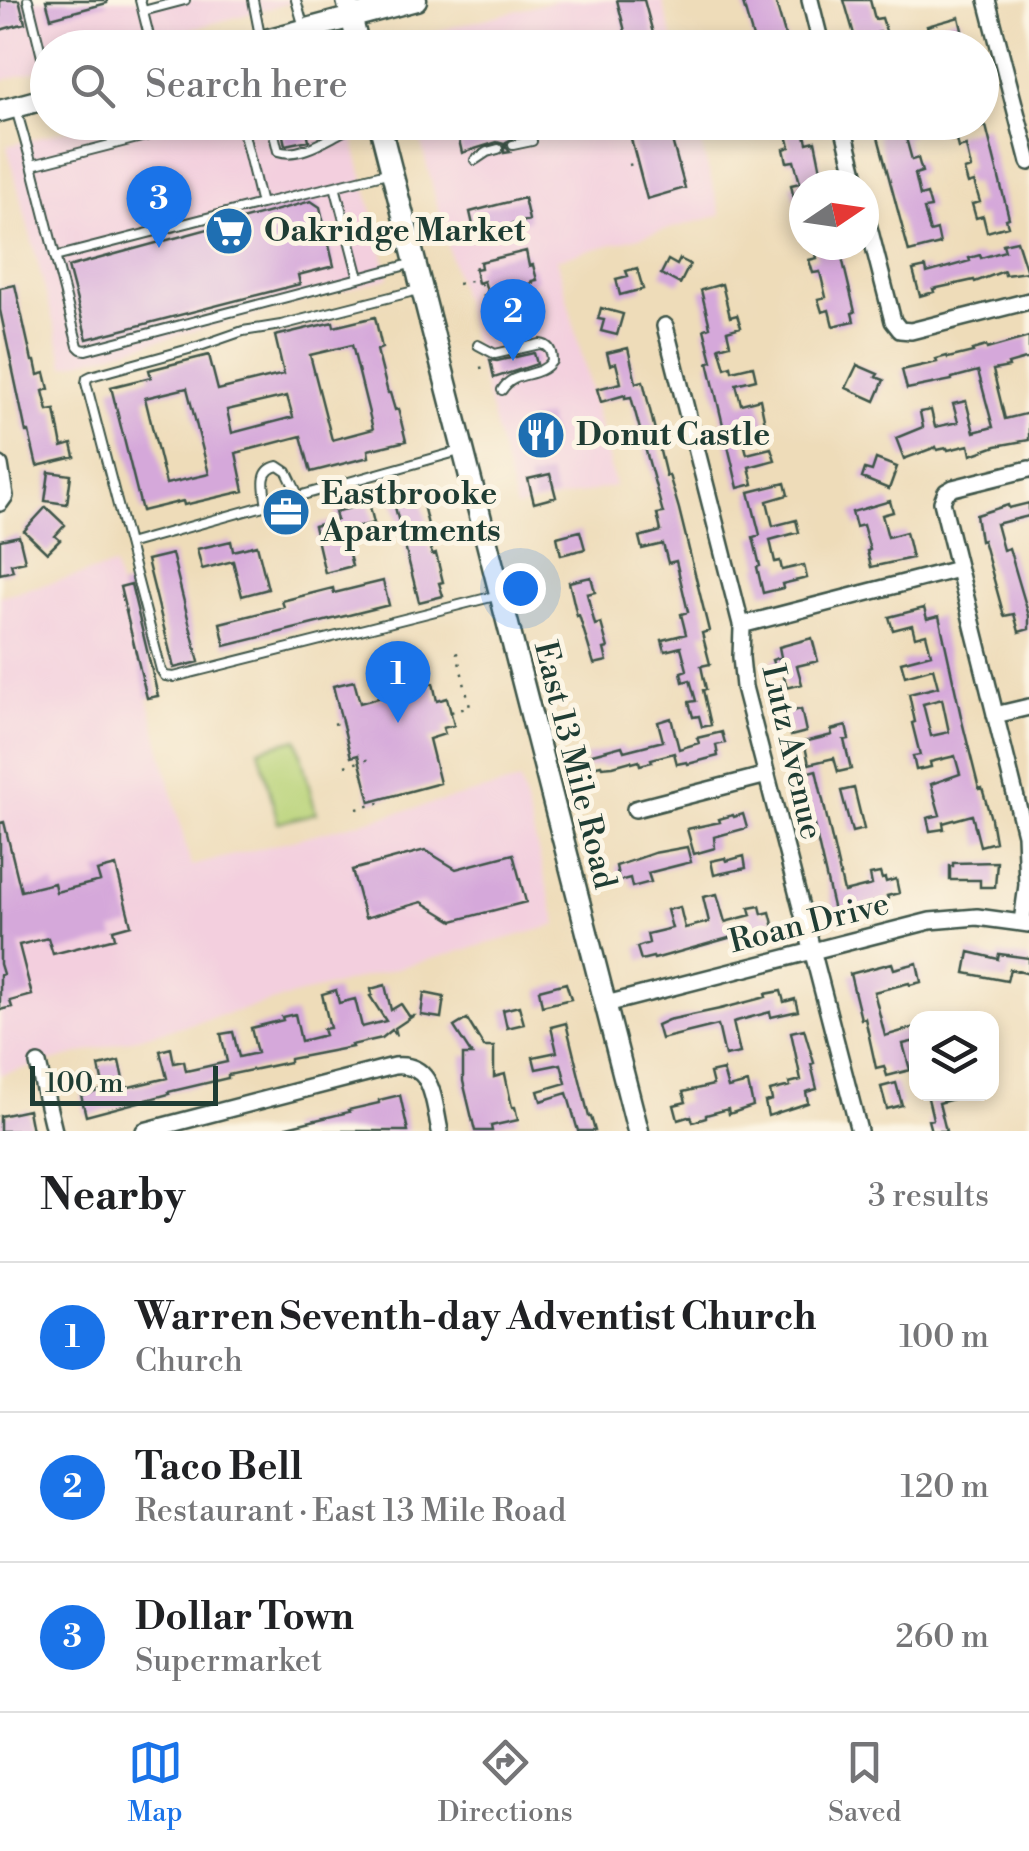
<!DOCTYPE html>
<html lang="en">
<head>
<meta charset="utf-8">
<style>
  :root { --surface:#fff; --page:#f6f6f6; --text:#202124; --muted:#757577; --line:#e0e0e0; --accent:#1a73e8 }
  body { margin:0; font-family:"Libre Bodoni",serif; background:var(--page); color:var(--text) }
  .controls { position:absolute; right:30px; bottom:30px; display:grid; overflow:hidden; border-radius:20px; box-shadow:0 5px 15px #0003 }
  .controls button { width:90px; height:90px; display:grid; place-items:center; padding:0; border:0; border-bottom:2px solid var(--line); background:var(--surface); color:var(--text); font:50px sans-serif }
  .compass { position:absolute; left:789px; top:170px; width:90px; height:90px; border-radius:50%; background:var(--surface); box-shadow:0 5px 15px #0003; rotate:77deg }
  .scale { position:absolute; left:30px; bottom:25px; width:188px; box-sizing:border-box; padding-left:10px; border:5px solid #1f3d34; border-top:0; font-size:28px; line-height:35px; white-space:nowrap; color:#1f3d34; -webkit-text-stroke:8px #fcf5e5; paint-order:stroke }
  .you { position:absolute; left:520px; top:588px; width:35px; height:35px; margin:-25px; border:8px solid #fff; border-radius:50%; background:#1a73e8; box-shadow:0 0 0 15px #1a73e833 }
  .badge { display:grid; place-items:center; width:65px; height:65px; border-radius:50%; background:var(--accent); color:#fff; font-size:32px; font-weight:700 }
  .pin { position:absolute; translate:-50% -82px; filter:drop-shadow(0 2px 5px #0008) }
  .pin::after { content:''; position:absolute; top:52px; width:35px; height:30px; background:inherit; clip-path:polygon(0 0,100% 0,50% 100%) }
  .list { margin:0; padding:0; list-style:none }
  h2 { display:flex; justify-content:space-between; align-items:center; height:130px; margin:0; padding:0 40px; font-size:42px }
  h2 small { font-size:32px; font-weight:400; color:var(--muted) }
  .list li { display:grid; grid-template-columns:65px 1fr auto; gap:30px; align-items:center; box-sizing:border-box; height:150px; padding:0 40px; border-top:2px solid var(--line) }
  .list b { display:block; font-size:38px; white-space:nowrap }
  .list p { margin:0; font-size:32px; white-space:nowrap; color:var(--muted) }
  .list em { font-size:32px; font-style:normal; color:var(--muted) }
  .icon { flex:none; width:55px; height:55px; fill:none; stroke:currentColor; stroke-width:2; stroke-linecap:round; stroke-linejoin:round }
  .map { position:relative; flex:none; width:1029px; height:1131px; overflow:hidden }
  .search { position:absolute; background:var(--surface); box-shadow:0 5px 15px #0003; left:30px; right:30px; top:30px; height:110px; display:flex; align-items:center; gap:25px; box-sizing:border-box; padding:0 35px; border-radius:55px; color:var(--muted); font-size:38px }
  .sheet { height:580px; background:var(--surface) }
  nav { display:flex; justify-content:space-around; align-items:center; box-sizing:border-box; height:140px; border-top:2px solid var(--line); background:var(--surface); font-size:28px; color:var(--muted) }
  nav a { display:grid; justify-items:center; gap:5px }
  nav .on { color:var(--accent) }
  .map>svg:first-child { display:block }
  .built { fill:#f3cfde }
  .green { fill:#b9d379; stroke:#6c8856; stroke-width:2.5 }
  .building { fill:#d5a8da; fill-rule:evenodd }
  .lines { fill:none; stroke-linecap:round; stroke-linejoin:round }
  .service-casing { stroke:#3e5548; stroke-width:12 }
  .minor-casing { stroke:#3e5548; stroke-width:20 }
  .secondary-casing { stroke:#3e5548; stroke-width:25 }
  .path { stroke:#3e5548; stroke-width:2.5; stroke-dasharray:2.5 8; stroke-linecap:butt }
  .service { stroke:#fff; stroke-width:8 }
  .minor { stroke:#fff; stroke-width:15 }
  .secondary { stroke:#fff; stroke-width:20 }
  .labels { text-anchor:middle; dominant-baseline:central; stroke-width:10; stroke-linejoin:round; paint-order:stroke }
  .poi-label { font-size:32px; font-weight:bold; fill:#1f3d34; stroke:#fcf5e5; text-anchor:start }
  .street-label { font-size:32px; fill:#1f3d34; stroke:#fcf5e5 }
</style>
</head>
<body>
<div class="map">
<svg width="1029" height="1131" viewBox="0 0 1029 1131">
  <rect width="100%" height="100%" fill="#fcf5e5"/>
  <filter id="ink" filterUnits="userSpaceOnUse"><feTurbulence type="fractalNoise" baseFrequency=".01" numOctaves="2"/><feDisplacementMap in="SourceGraphic" scale="20" xChannelSelector="R" yChannelSelector="G"/><feConvolveMatrix kernelMatrix="1 2 1 2 8 2 1 2 1" color-interpolation-filters="sRGB"/></filter>
  <filter id="wash" filterUnits="userSpaceOnUse"><feTurbulence type="fractalNoise" baseFrequency=".0048" numOctaves="4" result="noise"/><feDisplacementMap in="SourceGraphic" scale="40" xChannelSelector="R" yChannelSelector="G"/><feGaussianBlur stdDeviation="2.25" result="paint"/><feColorMatrix in="noise" values="0 0 0 0 0 0 0 0 0 0 0 0 0 0 0 0 0 1.4 0 .05"/><feComposite in="paint" operator="in"/></filter>
  <g filter="url(#wash)">
    <rect width="100%" height="100%" fill="#eedcb9"/>
    <path class="built" d="M0,0h301l-177,47 -76,1 -1,20 -47,13z
      M557,0h105l13,47 -279,1 -1,-6z
      M93,123h256l40,155 -324,88 -58,-220z
      M416,123h279l26,92 -164,44 58,227 -99,22z
      M114,566l77,300 329,-85 37,144 -557,150v-479z"/>
    <path class="green" d="M297,739l19,74 -38,10 -19,-74z"/>
    <g id="blocks">
      <path class="building" d="M0,0h19l6,23 -25,7z
        M46,0h61v3l-56,15z
        M617,0h27l10,37 -26,6z
        M742,0h33l14,48h-33z
        M844,0h26l5,19 7,-1 4,13 -9,2 4,15h-23z
        M959,17l5,22 -3,1 2,8h-23l-2,-11 -7,2 -4,-13z
        M280,122h25l4,18 -24,5z
        M455,122h60l3,14 -12,6v5l4,5 -6,1v-9l-7,-2 -35,11z
        M659,122h8l18,66 -38,11 -18,-68z
        M784,122h18l5,21 8,-2 9,44h-20v12l-10,2 -3,-14 9,-2 -6,-22 -7,1 -3,-13 6,-2z
        M874,122h33l4,14 -5,2 6,22 6,-2 4,14 -7,2 5,22 7,-2 4,14 -7,1 6,23 7,-2 3,14 -31,8z
        M986,126l23,92 -3,1 2,7 -21,6 -4,-16 -7,2 -4,-14 8,-2 -6,-20 -6,2 -4,-14 7,-2 -5,-22 -8,2 -3,-13z
        M524,198l5,22 -54,14 -5,-22z
        M311,201l9,6 14,59 -36,9 2,9 -213,55 -19,-72z
        M1017,241l10,31 -22,3 -1,-4 -29,11 -1,-2 -41,9 1,3 -14,4 -7,-26 13,-3 1,6 43,-12 -1,-3 11,-3 1,3 24,-7 -2,-7z
        M814,245h25l16,67 -3,1 2,8 -21,5 -4,-16 -7,2 -4,-13 8,-2 -6,-25 -7,1 -4,-13 8,-2z
        M526,251l3,15 4,-1 4,15 -5,1 1,2 -45,11 -4,-13 -6,2 -3,-14 6,-1 -1,-6z
        M680,259l10,5 -10,20 -19,-10 7,-14 9,5z
        M637,268l6,21 -23,6 -4,-16 12,-3 -2,-5z
        M722,284l8,33 7,-2 4,12 -14,4 3,13 -11,3 6,21 6,-2 1,5 21,-5 3,13 -20,5 5,20 19,-5 6,29 -24,7 5,19 24,-6 4,12 -26,7 4,17 -15,4 -30,-126 4,-1 -8,-32 6,-2 -9,-37z
        M15,285l17,76h3l3,14 7,-2 4,16 -6,2 5,20 7,-1 7,37 10,-3 3,13 -38,9 -8,-34h-3l-26,-122v-22z
        M601,308l22,6 -6,21 -16,-4 3,-11 -6,-1z
        M375,317l7,31 -5,2 11,43h2l5,17 3,-1 8,32 -38,9 1,7 -58,15 -10,-36 -65,17 8,38 -60,14 -1,-4 -41,10 -31,-124 40,-10 -2,-7 60,-15 9,35 66,-16 -9,-38 58,-14 1,5zM352,345l21,84 -41,11 -22,-85zM187,388l22,86 -43,10 -21,-86zM287,396l6,21 -61,16 -5,-23z
        M1029,337v21l-21,6 1,3 -16,3 12,49 24,-6v27l-33,6 -25,9 -2,-10 -21,5 -1,-2 -10,2 -1,-3 -32,12 -8,-21 27,-11 -3,-15 11,-2 4,17 23,-5 -5,-18 13,-3 8,31 19,-5 -15,-56 -26,7v2l-45,9 -5,-19 35,-8 -1,-3 11,-3 1,2 25,-6 -1,-2 14,-4 1,3z
        M628,348l8,35 7,-2 23,95 3,-1 10,34 30,122 -7,2 8,31 -9,2 5,23 -3,1 8,35 -9,2 -3,-11 -6,1 -4,-15 7,-1 -6,-21 -7,2 -2,-10 6,-2 -6,-23 -16,4 -3,-11 24,-6 -5,-20 7,-2 -12,-51 -8,2 -5,-19 -21,5 -3,-12 22,-6 -4,-17 6,-1 -32,-116 -6,1v-3l-24,7 -4,-13 24,-6 -5,-20 -6,2 -3,-12z
        M534,353l3,11 -43,14 -4,-18 7,1z
        M857,365l21,9 -2,3 8,3 -9,21 -29,-13z
        M547,416l7,24 -23,6 -4,-25z
        M876,459l21,8 -8,22 -27,-11 3,-9 7,2z
        M49,472l22,3 -4,29 -22,-3z
        M550,474l6,23 -22,6 -6,-24z
        M785,483l3,12 -21,6 6,25 23,-6 3,12 -29,8 5,22 5,-1 2,9 22,-5 3,13 -25,6 1,4 -20,5 -6,-26 3,-1 -7,-29 7,-2 -11,-43z
        M415,489l3,13 4,-1 7,28 -3,1 6,25 4,-1 7,28 -4,1 4,13 -24,6 -27,-107z
        M890,501l3,11 -11,3 6,22 18,-5 6,26 -41,9 -4,-16 3,-1 -7,-25 -7,2 -4,-15z
        M369,503l5,20 -31,8 9,35 -27,7 -11,-47 23,-6 -2,-8z
        M1029,503v13l-33,8 7,26 6,-2 20,68v13l-10,3 -5,-18 -10,2 -21,-76 -3,1 -4,-26 32,-10 1,3z
        M300,504l3,15 -17,5 -1,-5 -13,3 -2,-9 2,-2z
        M46,507l19,18 -10,11 5,4 -13,13 -23,-22z
        M580,531l5,18 -24,6 -4,-18z
        M19,536l6,25 -14,3 2,7 -13,3v-34z
        M231,541l2,10 24,-6 11,44 -26,7 -9,-35 -31,8 -5,-20z
        M172,554l27,108 -25,6 -27,-108z
        M591,577l4,15 -8,2 8,31 6,-2 7,25 -4,1 3,12 -13,3 -15,-49 -2,1 -8,-34z
        M383,581l6,24 -164,41 -5,-23 64,-16 -2,-6 51,-13 1,5z
        M131,584l27,112 -11,2 -27,-111z
        M924,608l3,11 12,-3 23,105 17,68 3,-1 9,31 4,23 -15,4 -8,-31 -29,8 1,6 -14,2 -3,-13 13,-3 -9,-31 29,-10 -5,-18 -25,6 1,5 -15,3 -3,-14 7,-1 -8,-32 3,-1 -6,-28 29,-7 -5,-19 -28,8 -4,-14 30,-8 -5,-20 -11,3 -3,-12 -19,5 -4,-13zM942,699l7,33 -18,4 -8,-32z
        M812,638l6,23 -21,5 5,18 -15,4 -5,-18 -6,2 -4,-12 9,-3 -2,-10z
        M354,681l6,22 73,-20 4,18 10,-3 7,27 -11,3 2,6 -16,5 11,44 -70,19 -12,-47 -7,2 -18,-71z
        M801,709l5,23 -15,4 -5,-23z
        M671,718l8,31 20,-6 -2,-5 25,-6 3,11 -9,2 2,11 -30,8 -1,-2 -10,2 -3,-11 -23,6 1,3 -12,3 -1,-4 -7,2 -1,-2 -18,5 -11,1 -1,-2 -13,3 -3,-12 37,-10 2,5 39,-10 -5,-19z
        M846,726l3,13 -5,1 7,29 -13,3 -4,-14 -25,6 -5,-22 28,-7 -1,-5z
        M816,770l28,122 28,-7 -2,-10 10,-2 2,6 3,-1 1,4 10,-3 3,14 -12,3 1,3 -43,11 -1,-2 -10,3 -32,-137z
        M854,788l10,41 -12,3 -11,-41z
        M743,814l4,14 -33,9 1,11 -21,6 -7,-25 33,-7 -1,-3 14,-4 1,2z
        M4,822l17,69 33,-8 2,9 44,-11 -3,-10 19,-5 15,59 -18,5 2,8 -62,16 -5,-16 -29,7 13,50 -22,6 2,6 -12,3v-35l3,-1 -3,-10v-141z
        M687,847l4,15 -43,11 3,9 -19,5 -2,-9 -11,3 -3,-15 38,-13z
        M425,850l31,19 57,-15 13,48 -73,19 -31,-19 -57,16 -13,-48z
        M744,856l2,12 -32,7 -3,-14 14,-3 1,3z
        M997,862l-2,25h-15v-7h-30v-14h3v-3z
        M717,894l8,28 26,-7 -2,-7 11,-2 2,8 8,-2 4,16 -23,6 -1,-2 -96,27 -1,-2 -12,3 -4,-13 12,-4 -2,-9 25,-6 -5,-18 13,-3 5,21 24,-6 -6,-25z
        M969,952l29,7 1,-5 30,4v16l-19,-5 -3,12 -42,-8z
        M892,963l2,6 23,-6 4,19 -11,3 -1,-2 -35,9 11,44 31,-9v14l-13,3 7,26 -23,6 -3,-10 -8,2 -11,-50 -4,1 -11,-45z
        M566,983l5,16 -29,7 -3,-16z
        M385,985l6,25 10,-6 8,12h4l-18,12 2,8 -5,-6 -10,8 -31,7 1,2 -62,12v3l-62,13v3l-60,14 1,2 -83,22 -5,-21 23,-5 -5,-24 20,-5 6,27 42,-10 -7,-27 11,-3 3,15 10,-2 2,10 41,-9 -6,-28 12,-2 6,25 18,-4 -6,-25 32,-8 -1,-3 13,-3 6,27 24,-6 -2,-6 7,-1 -8,-34 14,-4 3,13 16,-4 7,28 24,-6 -16,-25 2,-1 -1,-6z
        M781,991l3,11 11,-3 3,12 -27,6 -1,-5 -37,10 7,31 -15,3 -7,-31 -57,14 -4,-14 11,-5 52,-11 46,-12 -1,-3z
        M424,993l20,4 -3,21 -20,-3z
        M519,1006l5,18 -17,4 -4,-18z
        M467,1019l17,28h10v30l11,-3 7,33h3l3,13 -27,6 1,5h-17l-12,-50v-26h9l-18,-28z
        M566,1023l23,94h2l4,14h-17l-11,-38 -26,8 -3,-10 28,-8 -5,-19 -25,5 -3,-12 24,-5 -6,-25z
        M804,1029l10,34 -3,1 6,25 -11,3 2,11 -40,13 -3,-14 7,-2 -2,-9 20,-5 -1,-3 12,-3 -10,-48z
        M723,1070l5,18 20,-5 5,23 -24,8 -1,-5 -22,6v3l-13,4 -2,-6 -13,4 -4,-15 12,-3 -3,-10 30,-7 -3,-12z
        M896,1083l6,22 -15,4 -6,-22z
        M927,1094h33l1,3 -22,6 7,28h-15l-3,-11 5,-1z
        M400,1095l8,36h-120l-1,-4 62,-15 -1,-2 31,-7v-3z
        M28,1110l4,21h-32v-15z"/>
    </g>
  </g>
  <g filter="url(#ink)">
    <use href="#blocks" fill-opacity="0" stroke="#3e5548" stroke-width="2.5"/>
    <g class="lines">
      <g class="service-casing">
        <path id="service" d="M28,0l14,57
          M140,0l12,48
          M253,0l8,41
          M296,0l14,48
          M143,11l42,-11
          M16,109l16,56 168,-43
          M241,122l20,82 74,-18
          M271,122l7,29c21,7 46,-10 64,-19 10,-5 22,-7 33,-10
          M513,145l19,-4
          M475,160l12,-8 11,-3
          M32,165l46,181 3,3 5,1 273,-72
          M391,172l-56,14 24,92 55,-15
          M55,257l206,-53
          M422,289l-141,36 -38,6 -43,15 -109,30 -4,2 -1,5 75,287 4,6 9,1 325,-82
          M478,345l17,9 45,-10c10,1 12,9 12,17 -14,19 -37,8 -50,29
          M267,506c-2,-16 -9,-36 11,-40l9,6 12,25
          M128,544l335,-94"/>
      </g>
      <g class="minor-casing">
        <path id="minor" d="M810,0l12,48
          M987,0l42,162
          M842,122l16,63
          M864,208l29,113 7,9 11,1 118,-30
          M665,326l77,302 -1,29 3,30 115,444
          M0,465l5,31 -5,7
          M741,625l217,-56
          M995,715l34,-8
          M635,809l132,-34
          M1022,922l5,-37 -2,-51 -83,-332 4,-10 7,-4 76,-19
          M606,1004l324,-83 47,-4 52,7
          M38,1064l16,67
          M144,1131l250,-65c40,-4 39,34 46,65"/>
      </g>
      <g class="secondary-casing">
        <path id="secondary" d="M347,0l12,48
          M236,48l180,-48
          M0,111l48,-13
          M379,122l259,1009"/>
      </g>
      <path class="path" d="M648,122v2
        M629,165l8,-2
        M477,267l-3,1 4,16 3,-1
        M458,284l17,-4
        M481,284l3,12
        M480,368l10,-2
        M451,712l19,-5 -15,-62
        M334,724l8,-3
        M345,766l25,-7
        M357,809l26,-7 -1,-4
        M596,819l10,-3"/>
      <use href="#service" class="service"/>
      <use href="#minor" class="minor"/>
      <use href="#secondary" class="secondary"/>
    </g>
  </g>
  <defs>
    <g id="supermarket-disc" transform="scale(2.5)"><circle r="9.5" fill="#1f6fb2" stroke="#fcf5e5"/><path d="M-6-5.5h2.5l.6 2H6L4.5 2H-2.5L-4.4-4H-6ZM-1.5 3.2a1.3 1.3 0 1 0 .1 0ZM3 3.2a1.3 1.3 0 1 0 .1 0Z" fill="#fff"/></g>
    <g id="restaurant-disc" transform="scale(2.5)"><circle r="9.5" fill="#1f6fb2" stroke="#fcf5e5"/><path d="M-5-6h1v4h1v-4h1v4h1v-4h1v5L-1.5 .5V6h-2V.5L-5-1ZM5-6V6H3V1.5H1.5Q1.5-4 5-6Z" fill="#fff"/></g>
    <g id="office-disc" transform="scale(2.5)"><circle r="9.5" fill="#1f6fb2" stroke="#fcf5e5"/><path d="M-6-3h4V-5.5h4V-3h4V5H-6ZM-1-4.5V-3h2v-1.5ZM-6 0V1H6V0Z" fill="#fff"/></g>
  </defs>
  <g fill-rule="evenodd">
    <use href="#supermarket-disc" x="229" y="231"/>
    <use href="#restaurant-disc" x="541" y="435"/>
    <use href="#office-disc" x="286" y="512"/>
  </g>
  <g class="labels">
    <g class="poi-label">
      <text x="264" y="231">Oakridge Market</text>
      <text x="576" y="435">Donut Castle</text>
      <text x="321" y="494">Eastbrooke<tspan x="321" dy="37">Apartments</tspan></text>
    </g>
    <g class="street-label">
      <text transform="translate(792 752) rotate(77)">Lutz Avenue</text>
      <text transform="translate(575 765) rotate(76)">East 13 Mile Road</text>
      <text transform="translate(809 923) rotate(-14)">Roan Drive</text>
    </g>
  </g>
</svg>
<div class="controls">
<button><svg class="icon" aria-label="layers" viewBox="0 0 24 24"><path d="M12 4l9 5-9 5-9-5zM3 14l9 5 9-5"/></svg></button>
</div>
<svg class="compass" viewBox="-18 -18 36 36"><path d="M0-13l5 13h-10z" fill="#e53935"/><path d="M0 13l5-13h-10z" fill="#757577"/></svg>
<div class="scale">100 m</div>
<div class="you"></div>
<div class="pin badge" style="left:398px;top:723px">1</div>
<div class="pin badge" style="left:513px;top:361px">2</div>
<div class="pin badge" style="left:159px;top:248px">3</div>
<div class="search"><svg class="icon" aria-label="search" viewBox="0 0 24 24"><circle cx="10" cy="10" r="6"/><path d="M15 15l6 6"/></svg>Search here</div>
</div>
<section class="sheet">
<h2>Nearby<small>3 results</small></h2>
<ul class="list">
<li><span class="badge">1</span><div><b>Warren Seventh-day Adventist Church</b><p>Church</p></div><em>100 m</em></li>
<li><span class="badge">2</span><div><b>Taco Bell</b><p>Restaurant · East 13 Mile Road</p></div><em>120 m</em></li>
<li><span class="badge">3</span><div><b>Dollar Town</b><p>Supermarket</p></div><em>260 m</em></li>
</ul>
</section>
<nav>
<a class="on"><svg class="icon" aria-label="map" viewBox="0 0 24 24"><path d="M3 6l6-2 6 2 6-2v14l-6 2-6-2-6 2zM9 4v14M15 6v14"/></svg>Map</a>
<a><svg class="icon" aria-label="directions" viewBox="0 0 24 24"><path d="M12 3l9 9-9 9-9-9zM9 14v-3h6M13 9l2 2-2 2"/></svg>Directions</a>
<a><svg class="icon" aria-label="saved" viewBox="0 0 24 24"><path d="M7 4h10v16l-5-4-5 4z"/></svg>Saved</a>
</nav>
</body>
</html>
